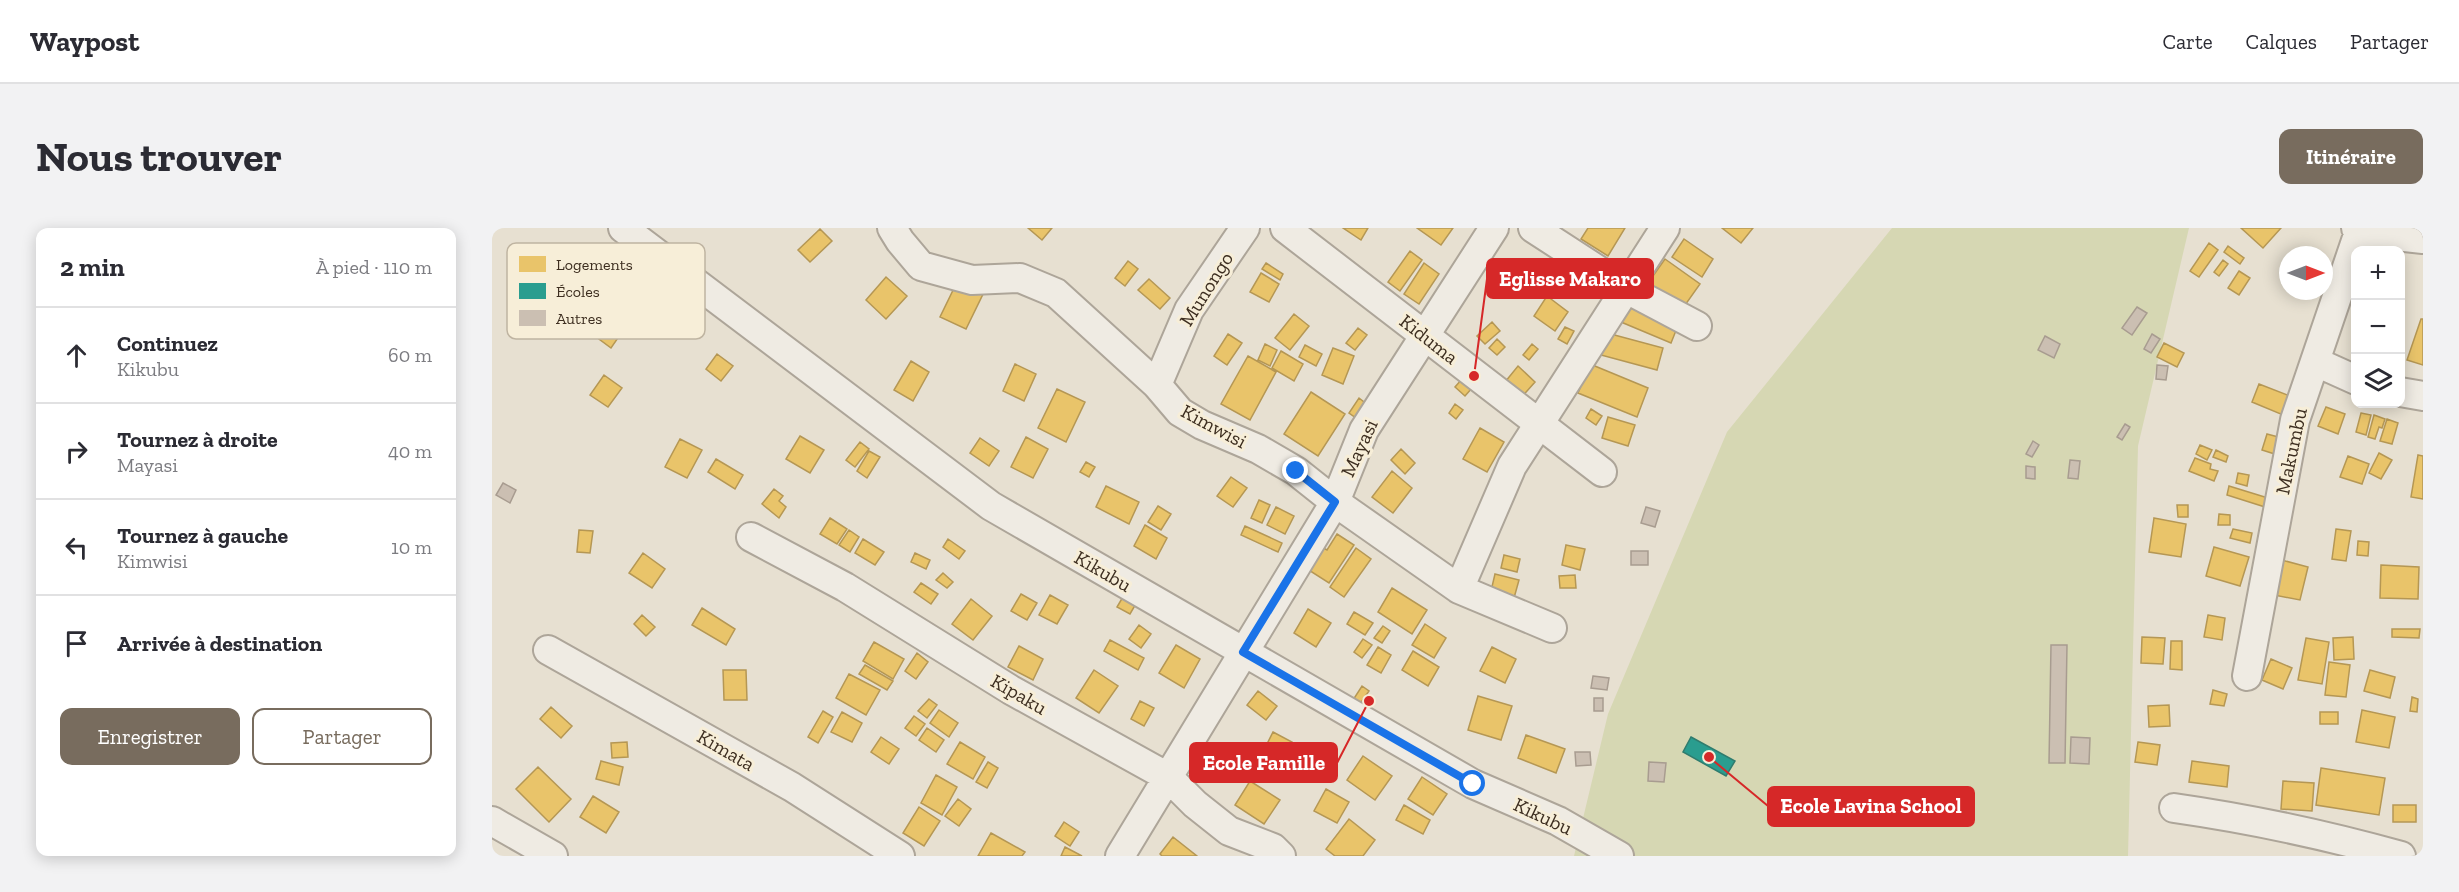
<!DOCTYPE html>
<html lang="fr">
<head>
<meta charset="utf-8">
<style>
  :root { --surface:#fff; --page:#f2f2f3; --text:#2b2b33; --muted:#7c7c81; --line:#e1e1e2; --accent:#786c5e }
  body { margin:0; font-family:"Zilla Slab",serif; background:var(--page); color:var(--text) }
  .controls { position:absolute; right:18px; top:18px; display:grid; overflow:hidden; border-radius:12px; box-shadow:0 3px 15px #0003 }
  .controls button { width:54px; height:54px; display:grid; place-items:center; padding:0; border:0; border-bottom:2px solid var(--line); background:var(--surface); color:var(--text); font:30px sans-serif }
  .compass { position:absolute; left:1787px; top:18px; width:54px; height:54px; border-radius:50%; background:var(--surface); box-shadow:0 3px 15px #0003; rotate:90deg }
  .stop { position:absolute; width:18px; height:18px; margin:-14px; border:4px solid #1a73e8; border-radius:50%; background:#fff }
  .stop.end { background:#1a73e8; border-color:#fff; box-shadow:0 2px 6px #0008 }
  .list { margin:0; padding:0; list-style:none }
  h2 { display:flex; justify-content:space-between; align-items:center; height:78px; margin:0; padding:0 24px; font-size:26px }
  h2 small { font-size:20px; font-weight:400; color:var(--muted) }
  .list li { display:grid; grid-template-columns:39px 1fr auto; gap:18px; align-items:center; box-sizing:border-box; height:96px; padding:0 24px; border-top:2px solid var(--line) }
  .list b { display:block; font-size:22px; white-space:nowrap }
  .list p { margin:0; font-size:20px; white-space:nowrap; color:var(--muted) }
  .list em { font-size:20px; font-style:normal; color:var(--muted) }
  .actions { display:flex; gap:12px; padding:18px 24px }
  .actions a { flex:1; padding:14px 0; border:2px solid var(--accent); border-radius:12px; text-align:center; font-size:21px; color:var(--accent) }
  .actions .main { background:var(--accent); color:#fff }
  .icon { flex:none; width:33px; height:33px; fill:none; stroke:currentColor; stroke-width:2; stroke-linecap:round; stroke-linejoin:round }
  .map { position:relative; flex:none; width:1931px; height:628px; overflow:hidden; border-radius:12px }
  header { display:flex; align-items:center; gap:36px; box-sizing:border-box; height:84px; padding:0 30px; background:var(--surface); border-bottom:2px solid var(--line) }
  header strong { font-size:28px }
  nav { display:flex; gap:33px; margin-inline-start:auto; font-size:21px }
  .intro { display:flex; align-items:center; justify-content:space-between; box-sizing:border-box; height:144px; padding:0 36px }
  h1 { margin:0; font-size:42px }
  .button { padding:15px 27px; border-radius:12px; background:var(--accent); color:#fff; font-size:21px; font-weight:700 }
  main { display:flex; gap:36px; padding:0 36px }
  aside { flex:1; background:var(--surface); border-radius:12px; box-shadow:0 3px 15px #0003 }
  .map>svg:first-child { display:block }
  .green { fill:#d6d7b3 }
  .homes { fill:#e9c46a; stroke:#b59754; stroke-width:1.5 }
  .schools { fill:#2a9d8f; stroke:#307c6e; stroke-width:1.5 }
  .building { fill:#cbbfb2; stroke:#a89c90; stroke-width:1.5 }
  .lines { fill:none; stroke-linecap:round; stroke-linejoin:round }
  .minor-casing { stroke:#ada599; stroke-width:32 }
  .minor { stroke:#efebe3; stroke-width:28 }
  .route { stroke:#1a73e8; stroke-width:8 }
  .labels { text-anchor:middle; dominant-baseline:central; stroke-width:6; stroke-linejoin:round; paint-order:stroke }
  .street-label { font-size:20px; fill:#3d2e20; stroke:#f7eed8 }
  .key { fill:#f7eed8; stroke:#bfb4a1; stroke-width:1.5 }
  .key-label { font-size:16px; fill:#3d2e20 }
  .leader { fill:none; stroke:#d62828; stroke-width:2 }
  .callout-dot { fill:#d62828; stroke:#f7eed8; stroke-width:2 }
  .callout { fill:#d62828; stroke:#d62828; stroke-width:2 }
  .callout-label { font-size:21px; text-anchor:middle; font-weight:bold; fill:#fff }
</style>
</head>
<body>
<header>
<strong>Waypost</strong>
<nav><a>Carte</a><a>Calques</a><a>Partager</a></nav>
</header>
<div class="intro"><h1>Nous trouver</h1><a class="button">Itinéraire</a></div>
<main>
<aside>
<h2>2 min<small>À pied · 110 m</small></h2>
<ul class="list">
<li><svg class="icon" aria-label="ahead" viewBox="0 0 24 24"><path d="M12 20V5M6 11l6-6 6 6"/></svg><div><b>Continuez</b><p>Kikubu</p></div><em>60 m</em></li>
<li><svg class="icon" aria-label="right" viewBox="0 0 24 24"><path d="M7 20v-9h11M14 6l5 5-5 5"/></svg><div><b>Tournez à droite</b><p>Mayasi</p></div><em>40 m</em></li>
<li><svg class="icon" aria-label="left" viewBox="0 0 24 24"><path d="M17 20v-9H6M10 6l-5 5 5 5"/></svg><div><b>Tournez à gauche</b><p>Kimwisi</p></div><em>10 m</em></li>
<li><svg class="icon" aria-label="arrive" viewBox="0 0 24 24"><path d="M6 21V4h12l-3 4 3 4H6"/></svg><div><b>Arrivée à destination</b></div></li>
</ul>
<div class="actions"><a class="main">Enregistrer</a><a>Partager</a></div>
</aside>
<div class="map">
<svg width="1931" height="628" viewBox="0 0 1931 628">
  <rect width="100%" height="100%" fill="#e7e0d1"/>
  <path class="green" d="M1400,0h297l-51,218 -10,410h-554l34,-142 119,-282z"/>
  <path class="homes" d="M536,0h24l-10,12z
    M851,0h25l-7,12z
    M925,0h36l-12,17z
    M1096,0h37l-17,28 -27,-17z
    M1230,0h31l-12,15z
    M1749,0h40l-18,20z
    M328,1l12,12 -22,21 -12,-12z
    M1192,11l29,20 -11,18 -30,-20z
    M1717,15l9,7 -19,27 -9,-6z
    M1736,18l16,12 -4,6 -16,-12z
    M918,23l12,9 -22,31 -12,-9z
    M1173,31l35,25 -17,24 -35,-25z
    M1731,32l5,4 -9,12 -5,-4z
    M636,33l10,8 -13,17 -10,-8z
    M774,35l17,11 -3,6 -18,-11z
    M932,35l15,11 -20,30 -15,-10z
    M1747,43l11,7 -11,17 -11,-7z
    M769,45l18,11 -10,18 -19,-10z
    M394,49l21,19 -21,23 -20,-19z
    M467,50l26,12 -19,39 -26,-12z
    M657,51l21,19 -10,11 -22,-19z
    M1055,68l21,16 -13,19 -21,-15z
    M1137,74l50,21 -8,20 -50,-21z
    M126,85l11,9 -18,26 -12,-9z
    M802,86l15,12 -19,24 -15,-12z
    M1929,91h2v46l-16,-5z
    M1000,94l8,9 -15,13 -8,-8z
    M1073,99l9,4 -7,13 -9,-5z
    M866,100l9,7 -12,15 -9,-7z
    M1115,105l56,15 -6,22 -56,-15z
    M736,106l14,9 -15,22 -13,-9z
    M1005,111l8,8 -8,8 -8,-7z
    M1672,115l20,10 -7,14 -20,-10z
    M773,116l12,6 -7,16 -12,-6z
    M1040,116l6,5 -9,11 -6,-5z
    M813,117l17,9 -6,12 -17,-9z
    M841,120l21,8 -11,28 -21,-9z
    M789,123l22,13 -9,17 -22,-13z
    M225,126l16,12 -12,15 -15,-12z
    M756,128l28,16 -26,48 -29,-16z
    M419,133l18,11 -16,29 -19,-11z
    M523,136l21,10 -12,27 -21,-10z
    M1098,136l58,24 -11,29 -59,-24z
    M1026,138l17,16 -17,19 -17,-14z
    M112,147l18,13 -14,19 -18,-12z
    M970,151l10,9 -7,8 -10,-9z
    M1767,156l36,14 -7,19 -36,-15z
    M565,161l28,13 -19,40 -28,-14z
    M819,164l34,22 -27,42 -34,-22z
    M867,170l14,11 -10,14 -14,-10z
    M963,176l8,6 -7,9 -7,-6z
    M1834,179l19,7 -7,20 -20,-8z
    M1099,181l11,7 -6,9 -10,-7z
    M1869,185l10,2 -5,20 -10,-3z
    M1882,187l11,4 -3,9 -3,-1 -4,12 -7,-2z
    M1116,189l27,8 -7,21 -26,-8z
    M1895,191l11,4 -6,21 -12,-3z
    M988,200l24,14 -17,30 -24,-13z
    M1775,206l19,5 -5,17 -19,-6z
    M308,208l24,14 -14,23 -24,-14z
    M534,209l22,12 -15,29 -22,-11z
    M488,210l19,13 -10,15 -19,-13z
    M188,211l22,11 -15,28 -22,-11z
    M368,214l9,7 -14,18 -9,-7z
    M1708,217l12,5 -5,10 -11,-6z
    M909,221l14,14 -10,11 -14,-14z
    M1724,222l12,6 -2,6 -13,-5z
    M377,223l11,6 -13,21 -10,-7z
    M1887,225l13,7 -11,19 -12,-6z
    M1926,227l5,1v43l-12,-2z
    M1856,228l21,8 -7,20 -22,-7z
    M1703,230l16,6 -1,5 8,2 -4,10 -25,-10z
    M224,231l27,16 -8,14 -27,-17z
    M594,234l9,5 -6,10 -9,-5z
    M900,243l20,17 -19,25 -21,-16z
    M1746,245l11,2 -2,11 -11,-3z
    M739,249l16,11 -14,19 -16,-11z
    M614,258l33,16 -10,22 -33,-17z
    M1737,258l39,12 -3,9 -38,-12z
    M282,261l9,7 -4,5 7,6 -7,11 -17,-14z
    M767,272l11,5 -8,18 -11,-5z
    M1685,277h11v12h-10z
    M666,278l13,8 -10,16 -13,-8z
    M784,279l18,9 -9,18 -18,-9z
    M1727,286l11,1v10h-12z
    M338,290l17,11 -10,15 -17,-10z
    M1662,290l32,6 -5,33 -32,-5z
    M653,297l22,13 -11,21 -22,-13z
    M753,298l37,17 -4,9 -37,-17z
    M1741,301l19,4 -2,10 -20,-5z
    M1844,301l15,2 -5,30 -14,-2z
    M87,302l14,1 -3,22 -13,-1z
    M357,302l10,7 -9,15 -11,-7z
    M845,306l17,11 -25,38 -25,-16 14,-22 9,5z
    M371,311l21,13 -9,13 -20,-12z
    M456,311l17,12 -6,8 -16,-12z
    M1866,313l11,1 -1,14 -11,-1z
    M1074,317l19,4 -5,21 -18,-5z
    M1722,319l35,10 -9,29 -34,-10z
    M864,320l15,11 -27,38 -14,-10z
    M151,325l22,16 -13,19 -23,-15z
    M423,325l15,7 -4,9 -15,-7z
    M1012,327l16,4 -3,13 -16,-4z
    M1786,331l30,8 -8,33 -31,-6z
    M1889,337l38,2 -1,32 -38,-1z
    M451,345l10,9 -6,6 -11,-8z
    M1003,346l24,6 -5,18 -23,-7z
    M1083,347l1,13h-16l-1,-12z
    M429,355l17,11 -7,10 -17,-12z
    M900,360l35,22 -15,24 -34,-22z
    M529,366l16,9 -10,17 -16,-9z
    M558,367l18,10 -11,19 -18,-9z
    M632,367l13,7 -7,12 -13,-7z
    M479,371l21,17 -19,24 -21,-16z
    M210,380l33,21 -9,16 -34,-20z
    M816,381l23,14 -15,24 -22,-14z
    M862,384l19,11 -8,12 -18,-11z
    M150,387l13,12 -9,9 -12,-12z
    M1716,387l17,3 -3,22 -18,-3z
    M933,396l21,14 -12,20 -22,-13z
    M647,397l12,9 -10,14 -12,-9z
    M891,398l7,5 -8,12 -8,-5z
    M1900,401h28l-1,9 -27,-1z
    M1650,409l23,1 -2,26 -22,-1z
    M1861,409l1,22 -20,1 -1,-22z
    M1814,410l23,4 -7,42 -24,-4z
    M871,411l9,6 -10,13 -8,-6z
    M618,412l34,18 -6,12 -34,-19z
    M1679,413h11v29l-12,-1z
    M382,414l30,17 -11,20 -30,-18z
    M684,417l24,14 -16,29 -25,-15z
    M527,418l24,13 -10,21 -25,-13z
    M886,419l13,8 -10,18 -14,-8z
    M1000,419l24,12 -11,24 -25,-12z
    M921,423l26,16 -11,19 -26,-16z
    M425,425l11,9 -12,17 -11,-8z
    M1779,431l21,9 -9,21 -21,-9z
    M1837,434l21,3 -4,32 -21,-2z
    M373,437l28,16 -6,9 -28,-16z
    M231,442h23l1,30h-23z
    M602,442l24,16 -19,27 -23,-15z
    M1878,442l25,7 -5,21 -26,-7z
    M357,446l31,16 -14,25 -30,-17z
    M870,458l7,5 -9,13 -7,-4z
    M1721,462l14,4 -3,12 -14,-2z
    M766,463l19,15 -11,14 -19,-15z
    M986,468l34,10 -11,34 -33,-10z
    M1920,469l6,2 -1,13 -7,-1z
    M437,471l8,6 -10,13 -9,-7z
    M648,473l14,7 -10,18 -13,-7z
    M1677,477l1,21 -21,1 -1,-21z
    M59,479l21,19 -11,12 -21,-19z
    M447,482l19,13 -9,14 -19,-14z
    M1870,482l33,7 -6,31 -33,-6z
    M331,483l10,6 -15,26 -10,-6z
    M350,484l20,11 -10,19 -21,-10z
    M1828,484h18v12h-18z
    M422,488l11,8 -9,12 -11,-8z
    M435,500l17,12 -8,12 -17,-12z
    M781,504l19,10 -9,17 -19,-9z
    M1034,507l39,14 -9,24 -38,-15z
    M389,509l18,12 -10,15 -18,-12z
    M135,514l1,15 -16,1 -1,-15z
    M468,514l25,15 -12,22 -26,-15z
    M1646,514l22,3 -3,20 -22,-3z
    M871,528l29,20 -17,24 -28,-20z
    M109,533l22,6 -4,18 -23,-6z
    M1700,533l37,5 -2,21 -38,-5z
    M496,534l10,6 -11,20 -11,-6z
    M46,539l33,32 -22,23 -33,-33z
    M1829,540l64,10 -6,37 -63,-10z
    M444,547l21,12 -15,28 -21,-12z
    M930,549l25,17 -14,21 -25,-16z
    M758,553l30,19 -16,24 -29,-19z
    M1791,553l31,2 -2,28 -31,-2z
    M834,561l23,13 -12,21 -23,-12z
    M101,568l26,16 -13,21 -26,-16z
    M466,571l13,10 -12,17 -14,-10z
    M912,577l26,15 -7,14 -27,-14z
    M1901,577h23v17h-23z
    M427,579l21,14 -16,25 -21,-13z
    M857,591l26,21 -12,16h-28l-9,-7z
    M572,594l15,10 -9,14 -15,-10z
    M499,605l34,19 -3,4h-44z
    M681,609l24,19h-35l-2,-2z
    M573,619l17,9h-21z"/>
  <path class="schools" d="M1199,509l44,24 -9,15 -43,-24z"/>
  <path class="building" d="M1645,79l10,6 -15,22 -10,-7z
    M1660,106l8,5 -9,14 -7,-4z
    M1553,108l15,8 -6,14 -16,-8z
    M1665,137l11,1 -2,14 -10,-1z
    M1633,196l5,3 -8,13 -5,-3z
    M1541,213l6,4 -7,12 -6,-3z
    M1578,232l10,1 -2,18 -10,-1z
    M1534,238l9,1v12l-9,-1z
    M11,255l13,7 -6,13 -14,-8z
    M1154,279l14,4 -5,16 -14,-4z
    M1139,323h17v14h-17z
    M1559,417h16l-2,118h-16z
    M1101,448l16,2 -2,12 -16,-2z
    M1102,470h9v13h-9z
    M1579,509l19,1 -1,26 -19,-1z
    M1083,524h15l1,13 -15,1z
    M1157,534l17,1 -2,19 -16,-1z"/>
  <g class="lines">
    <g class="minor-casing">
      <path id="minor" d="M131,0l368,278 482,278 85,37 61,35
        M400,0l8,13 21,25 51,14 48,-2 36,15 101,92 23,27 22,13 56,24 38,22 39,31 124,87 93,39
        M793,0l317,244
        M1041,0l94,61 70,37
        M1864,0l3,4 64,7
        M1824,134l40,18
        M665,157l32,-75 56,-82
        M1908,164l23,4
        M259,309l94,50 166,103 157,87 27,27 34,27 44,17 8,8
        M967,361l53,-123 153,-238
        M56,422l244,137 108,69
        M1755,448l48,-256 64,-188
        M1682,580c77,11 152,27 227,48
        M0,593l61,35
        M628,628l215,-354 29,-72 130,-202"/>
    </g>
    <use href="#minor" class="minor"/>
  </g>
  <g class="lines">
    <path class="route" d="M804,243l39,31 -92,150 230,132"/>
  </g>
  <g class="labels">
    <g class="street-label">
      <text transform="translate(714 61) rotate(-58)">Munongo</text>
      <text transform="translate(937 111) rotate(38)">Kiduma</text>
      <text transform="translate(722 198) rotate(28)">Kimwisi</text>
      <text transform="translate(867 220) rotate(-65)">Mayasi</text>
      <text transform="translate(1799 223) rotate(-78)">Makumbu</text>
      <text transform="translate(611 343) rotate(30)">Kikubu</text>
      <text transform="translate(527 466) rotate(30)">Kipaku</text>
      <text transform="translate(234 522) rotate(30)">Kimata</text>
      <text transform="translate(1051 588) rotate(25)">Kikubu</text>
    </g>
  </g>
  <rect x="15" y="15" width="198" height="96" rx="9" class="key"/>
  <rect x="27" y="28" width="27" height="16" fill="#e9c46a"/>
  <rect x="27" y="55" width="27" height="16" fill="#2a9d8f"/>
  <rect x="27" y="82" width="27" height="16" fill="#cbbfb2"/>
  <g class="key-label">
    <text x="64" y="42">Logements</text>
    <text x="64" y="69">Écoles</text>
    <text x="64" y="96">Autres</text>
  </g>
  <path class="leader" d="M982 148L995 51M877 473L845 535M1217 529L1276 578"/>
  <g class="callout-dot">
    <circle cx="982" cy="148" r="6"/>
    <circle cx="877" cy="473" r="6"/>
    <circle cx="1217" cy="529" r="6"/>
  </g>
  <g class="callout">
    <rect x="995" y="31" width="166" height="39" rx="6"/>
    <rect x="698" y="515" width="147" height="39" rx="6"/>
    <rect x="1276" y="559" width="206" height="39" rx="6"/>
  </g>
  <g class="callout-label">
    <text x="1078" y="58">Eglisse Makaro</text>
    <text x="772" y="542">Ecole Famille</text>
    <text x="1379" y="585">Ecole Lavina School</text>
  </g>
</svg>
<div class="controls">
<button>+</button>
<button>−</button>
<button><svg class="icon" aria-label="layers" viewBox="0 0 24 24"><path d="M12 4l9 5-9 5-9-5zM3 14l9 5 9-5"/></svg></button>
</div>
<svg class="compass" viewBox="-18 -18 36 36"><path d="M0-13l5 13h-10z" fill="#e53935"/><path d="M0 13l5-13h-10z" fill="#7c7c81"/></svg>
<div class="stop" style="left:981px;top:556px"></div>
<div class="stop end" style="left:804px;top:243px"></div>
</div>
</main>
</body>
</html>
